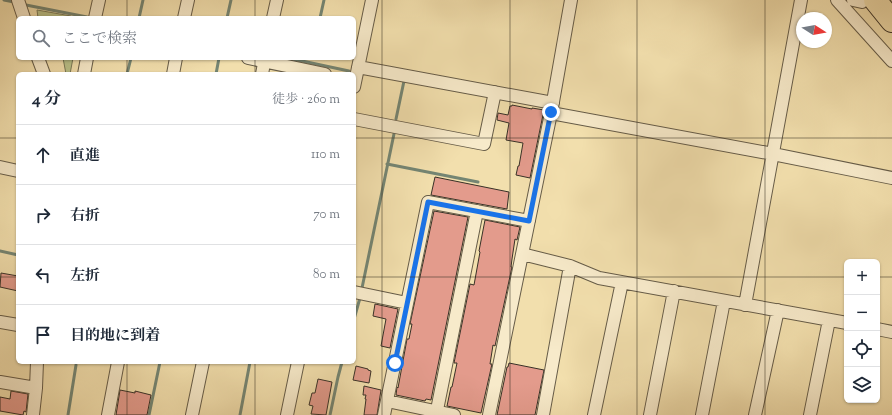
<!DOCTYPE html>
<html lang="ja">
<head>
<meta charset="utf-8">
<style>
  :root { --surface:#fff; --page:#f6f6f7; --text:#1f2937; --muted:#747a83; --line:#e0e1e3 }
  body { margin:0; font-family:"Sorts Mill Goudy","Noto Serif JP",serif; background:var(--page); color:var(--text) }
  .controls { position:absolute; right:12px; bottom:12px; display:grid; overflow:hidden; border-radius:6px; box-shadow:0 1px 3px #0004 }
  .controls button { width:36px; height:36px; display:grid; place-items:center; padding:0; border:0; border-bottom:1px solid var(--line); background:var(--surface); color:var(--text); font:20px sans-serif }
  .compass { position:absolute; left:796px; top:12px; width:36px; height:36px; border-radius:50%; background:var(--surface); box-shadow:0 1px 3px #0004; rotate:101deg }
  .stop { position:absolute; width:12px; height:12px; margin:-9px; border:3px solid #1a73e8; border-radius:50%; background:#fff }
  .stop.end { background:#1a73e8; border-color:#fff; box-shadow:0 1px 4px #0008 }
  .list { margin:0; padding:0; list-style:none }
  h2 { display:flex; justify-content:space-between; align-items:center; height:52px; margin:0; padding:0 16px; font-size:17px }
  h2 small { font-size:13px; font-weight:400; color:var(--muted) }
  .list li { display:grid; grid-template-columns:26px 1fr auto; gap:12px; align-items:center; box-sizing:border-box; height:60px; padding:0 16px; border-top:1px solid var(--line) }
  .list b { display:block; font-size:15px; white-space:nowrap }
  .list em { font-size:13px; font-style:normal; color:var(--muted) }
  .icon { flex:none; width:22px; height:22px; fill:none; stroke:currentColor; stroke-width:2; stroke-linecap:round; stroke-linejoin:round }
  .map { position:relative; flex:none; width:892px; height:415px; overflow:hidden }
  .search { position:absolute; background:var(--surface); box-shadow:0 1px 3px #0004; left:16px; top:16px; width:340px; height:44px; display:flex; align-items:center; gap:10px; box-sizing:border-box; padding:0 14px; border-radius:6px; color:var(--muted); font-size:15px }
  .panel { position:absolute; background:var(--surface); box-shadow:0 1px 3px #0004; left:16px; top:72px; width:340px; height:292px; border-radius:6px }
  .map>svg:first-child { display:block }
  .green { fill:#bac28a; stroke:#797a58 }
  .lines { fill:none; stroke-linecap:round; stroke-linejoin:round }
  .stream { stroke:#748573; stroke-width:3 }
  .building { fill:#e39b8c; stroke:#383127 }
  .street-tunnel { stroke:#cdbc92; stroke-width:12; stroke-dasharray:12 6; stroke-linecap:butt }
  .street-casing { stroke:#665c48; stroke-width:14 }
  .highway-casing { stroke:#383127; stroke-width:24 }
  .street { stroke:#f7eaca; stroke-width:12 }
  .highway { stroke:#f2dfad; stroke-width:22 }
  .route { stroke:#1a73e8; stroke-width:5 }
  .grid { fill:none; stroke:#383127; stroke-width:1; stroke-opacity:0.55 }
</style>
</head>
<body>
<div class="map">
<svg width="892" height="415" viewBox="0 0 892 415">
  <rect width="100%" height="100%" fill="#f2dfad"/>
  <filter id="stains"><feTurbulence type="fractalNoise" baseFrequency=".005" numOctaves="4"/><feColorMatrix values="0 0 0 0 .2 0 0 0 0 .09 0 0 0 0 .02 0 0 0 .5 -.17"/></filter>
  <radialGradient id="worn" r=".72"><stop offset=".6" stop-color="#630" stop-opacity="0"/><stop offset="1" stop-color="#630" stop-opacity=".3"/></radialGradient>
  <path class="green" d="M37,10l34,6 -1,2h-32z
    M63,58h10l-3,16h-4z"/>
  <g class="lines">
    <path class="stream" d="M4,0l10,2
      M26,5l61,12
      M139,18l4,-18
      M227,18l4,-18
      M320,18l4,-18
      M288,58l61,13
      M312,58h1
      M127,74l4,-16
      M216,74l3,-16
      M396,119l8,-38
      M387,164l91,18
      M0,251l18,4
      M362,288l33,-159
      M354,319l6,-21
      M68,415l8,-50
      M149,415l11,-53
      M240,415l10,-53
      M330,415l8,-38 4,-15"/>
  </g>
  <path class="building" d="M512,105l20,4v-1l12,2 -14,68 -14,-3 2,-9h1l4,-23 -17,-3 3,-17 -12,-3 1,-7 10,2 2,-9h2z
    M435,177l74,15 -2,17 -76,-14z
    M434,211l34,6 -37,183 -5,-1 -1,2 -29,-6 1,-8 1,1 9,-49h2l3,-15h-2z
    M485,220l35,7 -3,13 -2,-1 -3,20 -1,8h1l-14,65 -3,14 -2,-1 -3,19h2l-11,49 -34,-7 4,-19h1l5,-24h-3l16,-79 4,1 6,-33 -1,-1z
    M1,273l17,3v15l-18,-4z
    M375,304l23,5 -8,39 -9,-2 5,-27 -13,-3z
    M509,363l35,7 -9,45h-38l10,-48h1z
    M356,366l12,3v1l3,1 -2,12 -16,-3z
    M318,379l14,3 -6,33 -15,-1 2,-8 -4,-1 3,-12h3z
    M364,386l17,4 -4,25h-13l2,-16h-1l1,-4h-3z
    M120,390l15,3v-2l16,4 -4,20h-31z
    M11,391l17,3 -2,18 -2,-1 -1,4 -23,-4v-14l10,2z"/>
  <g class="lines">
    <path class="street-tunnel" d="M888,0l4,1"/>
    <g class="street-casing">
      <path id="street" d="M18,0l6,18
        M837,0l55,61
        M853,0l9,2
        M95,18l4,-18
        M184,18l4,-18
        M273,18l4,-18
        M38,58l6,16
        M248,58l77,16
        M358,67l195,36
        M84,74l3,-16
        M173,74l3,-16
        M262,74l3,-16
        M354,87l18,-87
        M551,113l222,41 119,24
        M354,119l130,25 11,-52
        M0,167l18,4
        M522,254l48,12 29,12 248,45
        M354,292l53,11
        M745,305l56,-305
        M0,322l18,3
        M877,329l15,3
        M0,382l36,6
        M387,401l67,14
        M33,415l3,-27 1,-26
        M108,415l10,-53
        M192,415l11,-53
        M287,415l11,-53
        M384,415l44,-213 101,19
        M436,415l41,-204
        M489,415l62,-302 20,-113
        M543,415l27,-149
        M594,415l28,-133
        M650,415l24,-124
        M702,415l22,-114
        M755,415l23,-105
        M810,415l19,-95"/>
    </g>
    <g class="highway-casing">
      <path id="highway" d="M875,0l17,21"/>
    </g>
    <use href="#street" class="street"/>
    <use href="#highway" class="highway"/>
  </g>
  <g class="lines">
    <path class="route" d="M395,363l33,-161 101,19 22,-109"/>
  </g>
  <path class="grid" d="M127,0v18M255,0v18M382,0v415M510,0v415M637,0v415M765,0v415M127,58v16M255,58v16M0,138h18M354,138h538M0,277h18M354,277h493M877,277h15M127,362v53M255,362v53"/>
  <rect width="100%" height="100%" filter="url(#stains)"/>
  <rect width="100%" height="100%" fill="url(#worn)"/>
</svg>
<div class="controls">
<button>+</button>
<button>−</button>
<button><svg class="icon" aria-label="locate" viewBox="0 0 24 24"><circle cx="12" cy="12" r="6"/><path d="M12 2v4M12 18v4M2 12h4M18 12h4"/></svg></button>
<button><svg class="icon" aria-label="layers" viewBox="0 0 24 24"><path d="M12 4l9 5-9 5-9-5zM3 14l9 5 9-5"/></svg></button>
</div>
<svg class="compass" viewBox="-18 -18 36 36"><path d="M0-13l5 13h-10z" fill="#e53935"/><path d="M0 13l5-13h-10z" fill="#747a83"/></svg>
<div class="stop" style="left:395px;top:363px"></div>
<div class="stop end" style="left:551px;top:112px"></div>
<div class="search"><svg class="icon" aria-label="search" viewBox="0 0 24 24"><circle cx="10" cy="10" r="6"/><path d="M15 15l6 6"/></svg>ここで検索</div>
<section class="panel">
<h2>4 分<small>徒歩 · 260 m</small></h2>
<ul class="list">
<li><svg class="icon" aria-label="ahead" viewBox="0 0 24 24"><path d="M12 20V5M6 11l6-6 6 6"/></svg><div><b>直進</b></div><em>110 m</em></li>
<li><svg class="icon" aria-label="right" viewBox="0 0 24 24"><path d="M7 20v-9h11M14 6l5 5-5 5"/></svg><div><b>右折</b></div><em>70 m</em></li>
<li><svg class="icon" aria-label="left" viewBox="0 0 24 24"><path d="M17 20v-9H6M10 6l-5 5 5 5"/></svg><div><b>左折</b></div><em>80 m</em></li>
<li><svg class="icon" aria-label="arrive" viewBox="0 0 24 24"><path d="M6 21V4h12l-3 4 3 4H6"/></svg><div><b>目的地に到着</b></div></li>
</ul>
</section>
</div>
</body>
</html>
